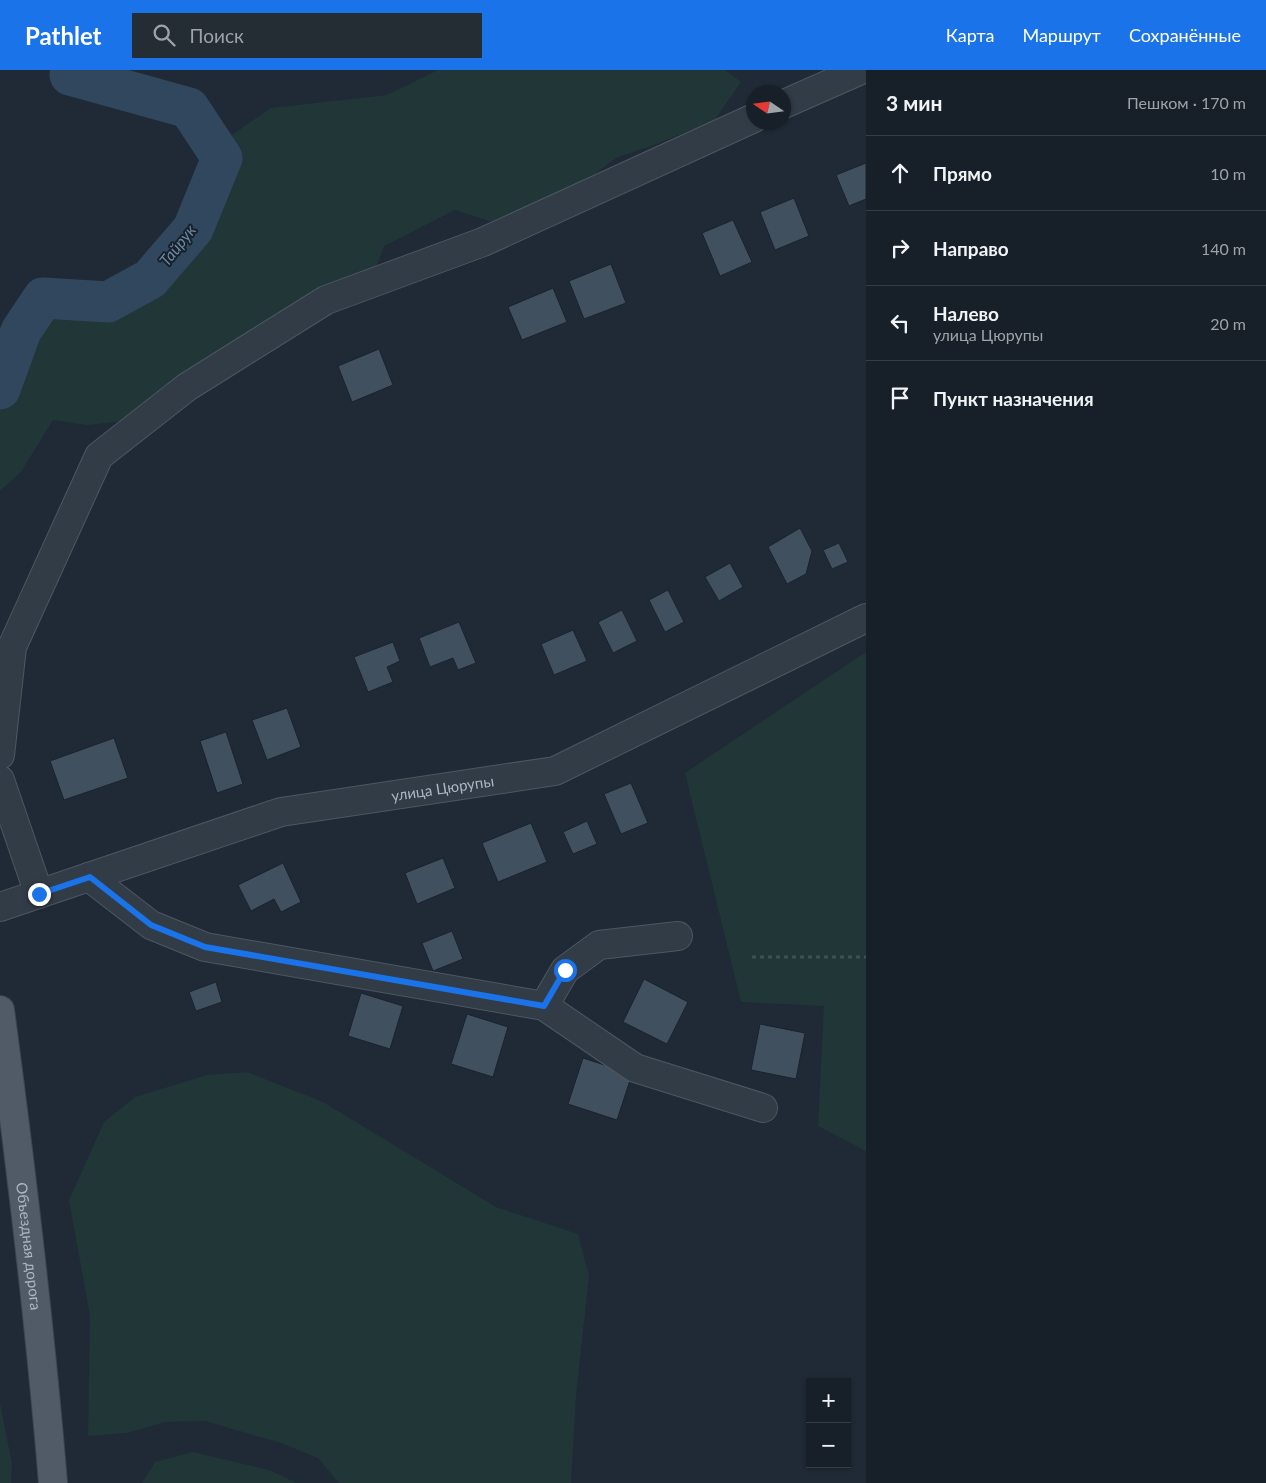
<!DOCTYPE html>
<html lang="ru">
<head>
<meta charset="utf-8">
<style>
  :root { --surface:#172028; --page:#242d34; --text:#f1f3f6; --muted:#9ea3a8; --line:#363e45; --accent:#1a73e8 }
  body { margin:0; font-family:Lato,sans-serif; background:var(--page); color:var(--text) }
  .controls { position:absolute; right:15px; bottom:15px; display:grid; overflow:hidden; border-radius:0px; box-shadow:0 1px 4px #0004 }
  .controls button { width:45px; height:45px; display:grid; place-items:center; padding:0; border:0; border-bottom:1px solid var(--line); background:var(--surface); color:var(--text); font:25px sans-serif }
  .compass { position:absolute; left:746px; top:15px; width:45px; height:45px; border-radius:50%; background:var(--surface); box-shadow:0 1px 4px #0004; rotate:283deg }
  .stop { position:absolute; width:15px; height:15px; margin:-11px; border:4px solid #1a73e8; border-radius:50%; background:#fff }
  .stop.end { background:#1a73e8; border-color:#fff; box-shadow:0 1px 5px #0008 }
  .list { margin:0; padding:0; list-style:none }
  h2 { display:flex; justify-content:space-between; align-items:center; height:65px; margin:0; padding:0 20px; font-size:21px }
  h2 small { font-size:16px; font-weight:400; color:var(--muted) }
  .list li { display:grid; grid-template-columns:32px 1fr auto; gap:15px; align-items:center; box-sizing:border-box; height:75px; padding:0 20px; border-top:1px solid var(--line) }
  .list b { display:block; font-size:19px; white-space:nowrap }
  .list p { margin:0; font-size:16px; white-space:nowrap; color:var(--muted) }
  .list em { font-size:16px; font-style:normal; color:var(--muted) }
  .icon { flex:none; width:28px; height:28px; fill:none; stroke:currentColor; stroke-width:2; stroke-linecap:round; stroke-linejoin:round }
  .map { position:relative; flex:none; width:866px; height:1413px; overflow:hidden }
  header { display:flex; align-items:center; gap:30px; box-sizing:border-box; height:70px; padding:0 25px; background:var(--accent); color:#fff }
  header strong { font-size:24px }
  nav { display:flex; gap:28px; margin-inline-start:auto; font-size:18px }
  .search { width:350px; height:45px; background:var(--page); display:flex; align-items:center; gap:12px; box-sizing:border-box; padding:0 18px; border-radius:0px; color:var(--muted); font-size:19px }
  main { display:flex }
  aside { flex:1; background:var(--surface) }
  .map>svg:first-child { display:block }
  .green { fill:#203637 }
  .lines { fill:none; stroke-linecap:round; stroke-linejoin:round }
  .river { stroke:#31475e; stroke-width:41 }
  .building { fill:#41505e; stroke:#1a232d }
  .minor-casing { stroke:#4d5762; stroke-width:30 }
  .major-casing { stroke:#3c4550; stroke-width:30 }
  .path { stroke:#3b5252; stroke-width:3; stroke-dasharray:4 4; stroke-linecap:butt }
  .minor { stroke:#323c47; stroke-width:28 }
  .major { stroke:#505b67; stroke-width:28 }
  .route { stroke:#1a73e8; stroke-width:6 }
  .labels { text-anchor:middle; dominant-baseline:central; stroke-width:4; stroke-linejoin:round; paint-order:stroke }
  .street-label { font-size:15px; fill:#acb7c4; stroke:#18212b }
  .water-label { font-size:16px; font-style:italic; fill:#6b8aa9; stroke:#18212b }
</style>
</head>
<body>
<header>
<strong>Pathlet</strong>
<div class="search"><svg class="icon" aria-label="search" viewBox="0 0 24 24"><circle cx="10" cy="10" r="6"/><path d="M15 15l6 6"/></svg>Поиск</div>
<nav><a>Карта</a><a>Маршрут</a><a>Сохранённые</a></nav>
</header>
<main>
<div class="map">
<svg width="866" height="1413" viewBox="0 0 866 1413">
  <rect width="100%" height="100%" fill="#1f2a36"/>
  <path class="green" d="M438,0h287l16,12 -27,39 -63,25 -35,12 -60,46 -41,25 -60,-19 -71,36 -17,46 -58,30 -141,94 -81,9 -34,-5 -32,52 -21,19v-95l25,-28 18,-58 83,-5 73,-58 31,-111 41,-28 116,-13z
    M866,582v499l-48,-25 6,-120 -83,-4 -56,-229z
    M247,1002l76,30 173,105 82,27 11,42 -13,120 -5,87h-232l-21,-25 -37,-15 -76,-22 -40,1 -38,11 -39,3 2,-120 -21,-116 35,-78 31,-25 72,-22z
    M0,1333l12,61 -1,19h-11z
    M193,1382l76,18 28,13h-155l13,-21z"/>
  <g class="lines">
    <path class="river" d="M0,319l21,-58 22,-33 65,4 42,-23 43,-50 29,-71 -33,-50 -119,-33 1,-5"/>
  </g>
  <path class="building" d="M866,93v36l-17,7 -13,-31z
    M794,128l15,38 -34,14 -15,-38z
    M733,150l19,42 -32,14 -18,-43z
    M611,194l15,39 -42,16 -15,-38z
    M553,218l14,34 -45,18 -14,-33z
    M379,279l14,36 -41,17 -14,-36z
    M800,458l12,23 -6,23 -19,10 -19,-37z
    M839,473l9,19 -16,7 -9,-19z
    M730,493l13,24 -24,14 -14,-24z
    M668,520l16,32 -19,10 -16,-32z
    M622,540l15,31 -24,12 -15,-31z
    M459,552l17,41 -18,7 -5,-12 -23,9 -11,-29z
    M573,560l14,31 -33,14 -13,-31z
    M393,572l7,19 -13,6 6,15 -25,10 -14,-35z
    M287,638l14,39 -34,13 -15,-40z
    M226,662l17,52 -26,9 -17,-52z
    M114,668l14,40 -64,22 -14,-39z
    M631,713l17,40 -27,11 -17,-40z
    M587,751l10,23 -24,10 -10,-22z
    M531,753l16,39 -49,20 -16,-39z
    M443,788l12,30 -38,16 -12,-31z
    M283,793l18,39 -20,10 -7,-13 -23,12 -13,-26z
    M452,861l11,28 -30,12 -11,-28z
    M644,909l44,23 -21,42 -44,-22z
    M216,912l6,20 -26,9 -7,-19z
    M361,923l42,13 -13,43 -42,-13z
    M467,944l41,13 -15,50 -42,-13z
    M760,954l45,9 -9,46 -45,-9z
    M583,988l49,16 -15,46 -49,-16z"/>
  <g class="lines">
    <g class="minor-casing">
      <g id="minor">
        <path d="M784,34l77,-34"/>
        <path d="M0,685l12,-108 87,-191 88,-69 139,-87 157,-58 271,-124"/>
        <path d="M0,710l39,114"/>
        <path d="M89,807l62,48 54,22 339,59 91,62 128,40"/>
        <path id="s1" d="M0,837l281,-95 274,-41 311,-153"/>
        <path d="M544,936l21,-36 34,-25 79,-9"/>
      </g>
    </g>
    <g class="major-casing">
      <g id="major">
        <path id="s2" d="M0,940c21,157 40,315 53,473"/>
      </g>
    </g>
    <path class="path" d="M752,887h114"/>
    <use href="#minor" class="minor"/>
    <use href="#major" class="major"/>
  </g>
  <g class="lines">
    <path class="route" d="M39,824l51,-17 61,48 54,22 339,59 21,-36"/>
  </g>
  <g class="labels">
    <g class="street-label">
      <text stroke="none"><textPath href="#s1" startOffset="460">улица Цюрупы</textPath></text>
      <text stroke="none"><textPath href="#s2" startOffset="238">Объездная дорога</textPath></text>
    </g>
    <g class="water-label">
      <text transform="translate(177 175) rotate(-52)">Тайрук</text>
    </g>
  </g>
</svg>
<div class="controls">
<button>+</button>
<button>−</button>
</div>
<svg class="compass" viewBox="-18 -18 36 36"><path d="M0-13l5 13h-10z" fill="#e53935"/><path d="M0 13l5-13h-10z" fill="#9ea3a8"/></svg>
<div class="stop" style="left:565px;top:900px"></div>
<div class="stop end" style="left:39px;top:824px"></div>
</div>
<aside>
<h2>3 мин<small>Пешком · 170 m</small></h2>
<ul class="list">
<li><svg class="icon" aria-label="ahead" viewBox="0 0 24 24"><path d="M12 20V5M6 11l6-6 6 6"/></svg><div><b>Прямо</b></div><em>10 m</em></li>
<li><svg class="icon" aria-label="right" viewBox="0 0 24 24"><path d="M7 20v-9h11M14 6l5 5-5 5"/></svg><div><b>Направо</b></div><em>140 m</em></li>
<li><svg class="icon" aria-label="left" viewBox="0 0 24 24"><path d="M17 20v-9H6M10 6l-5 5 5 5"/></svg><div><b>Налево</b><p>улица Цюрупы</p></div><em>20 m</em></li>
<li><svg class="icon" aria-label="arrive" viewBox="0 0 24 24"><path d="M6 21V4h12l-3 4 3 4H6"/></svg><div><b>Пункт назначения</b></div></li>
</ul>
</aside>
</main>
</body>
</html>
